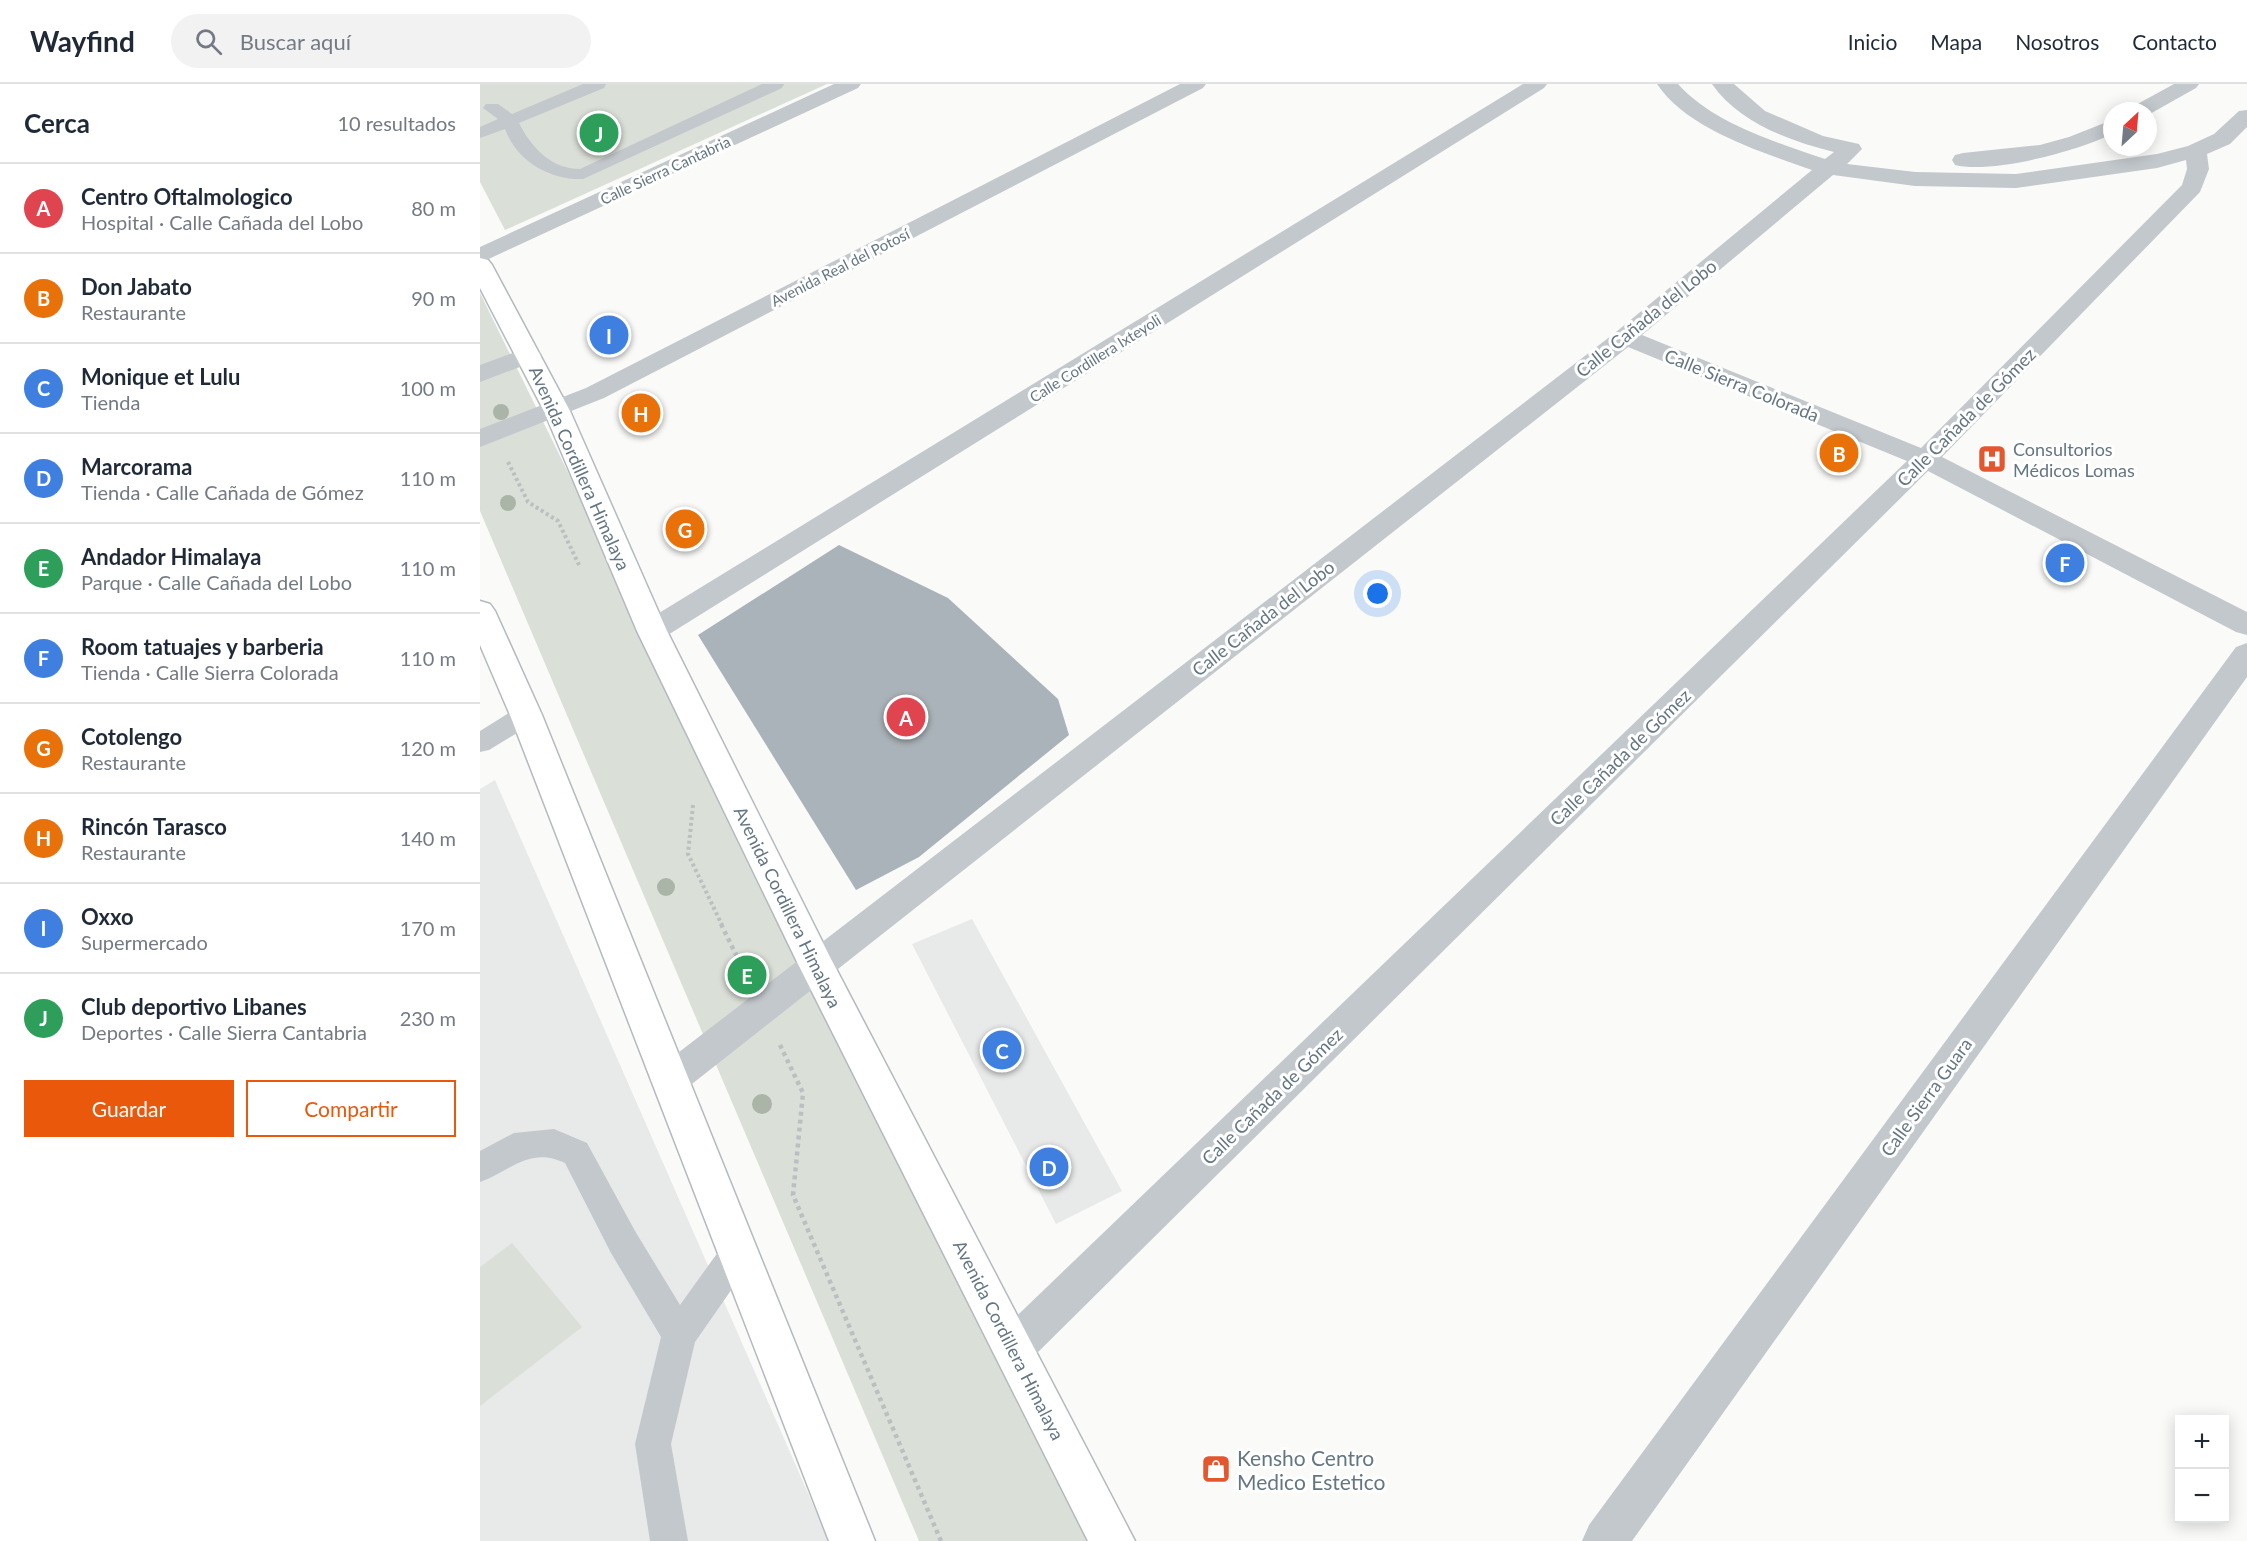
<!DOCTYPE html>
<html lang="es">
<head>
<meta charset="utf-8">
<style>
  :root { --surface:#fff; --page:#f2f2f3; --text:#1f2937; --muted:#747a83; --line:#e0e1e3; --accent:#ea580c }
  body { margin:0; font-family:Lato,sans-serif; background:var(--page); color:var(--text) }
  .controls { position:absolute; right:18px; bottom:18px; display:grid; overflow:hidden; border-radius:0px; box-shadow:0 3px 15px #0003 }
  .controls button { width:54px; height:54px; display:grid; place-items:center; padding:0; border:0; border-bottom:2px solid var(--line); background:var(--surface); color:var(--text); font:30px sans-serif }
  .compass { position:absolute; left:1623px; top:18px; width:54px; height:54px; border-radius:50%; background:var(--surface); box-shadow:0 3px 15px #0003; rotate:26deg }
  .you { position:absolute; left:898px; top:510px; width:21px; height:21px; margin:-15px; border:4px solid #fff; border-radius:50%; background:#1a73e8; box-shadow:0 0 0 9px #1a73e833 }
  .badge { display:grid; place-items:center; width:39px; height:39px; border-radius:50%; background:var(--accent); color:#fff; font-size:20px; font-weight:700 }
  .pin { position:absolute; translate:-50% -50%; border:3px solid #fff; box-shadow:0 2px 6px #0006 }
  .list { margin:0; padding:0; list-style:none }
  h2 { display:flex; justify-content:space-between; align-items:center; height:78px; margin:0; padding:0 24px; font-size:26px }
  h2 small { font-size:20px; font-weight:400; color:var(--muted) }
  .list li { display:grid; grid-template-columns:39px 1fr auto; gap:18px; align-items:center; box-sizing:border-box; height:90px; padding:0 24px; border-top:2px solid var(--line) }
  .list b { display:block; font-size:22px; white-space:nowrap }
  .list p { margin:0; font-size:20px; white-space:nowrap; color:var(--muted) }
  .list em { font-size:20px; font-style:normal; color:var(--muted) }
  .actions { display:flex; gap:12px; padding:18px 24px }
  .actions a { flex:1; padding:14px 0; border:2px solid var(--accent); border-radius:0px; text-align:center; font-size:21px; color:var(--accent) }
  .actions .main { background:var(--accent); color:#fff }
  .icon { flex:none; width:33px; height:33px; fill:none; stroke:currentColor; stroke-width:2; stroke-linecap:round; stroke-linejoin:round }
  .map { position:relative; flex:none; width:1767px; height:1457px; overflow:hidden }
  header { display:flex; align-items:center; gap:36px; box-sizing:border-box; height:84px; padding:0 30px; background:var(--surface); border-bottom:2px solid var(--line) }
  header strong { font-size:28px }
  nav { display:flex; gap:33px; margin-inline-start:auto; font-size:21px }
  .search { width:420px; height:54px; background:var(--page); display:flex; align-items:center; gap:15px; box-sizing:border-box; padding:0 21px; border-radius:33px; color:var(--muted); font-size:22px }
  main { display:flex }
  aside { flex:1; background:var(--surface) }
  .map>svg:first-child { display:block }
  .built { fill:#e8e9e9 }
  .green { fill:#dadfd7 }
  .building { fill:#aab3b9 }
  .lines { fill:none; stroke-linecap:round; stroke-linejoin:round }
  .secondary-casing { stroke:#b3babf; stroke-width:3 }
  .path-far1 { stroke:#bbbfc2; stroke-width:4; stroke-dasharray:3 3; stroke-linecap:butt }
  .path { stroke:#bbbfc2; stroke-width:4.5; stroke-dasharray:4 4; stroke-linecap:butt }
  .service { fill:#c3c8cc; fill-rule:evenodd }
  .minor { fill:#c3c8cc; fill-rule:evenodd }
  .secondary { fill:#fff; fill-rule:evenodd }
  .tree { fill:#aab4a7 }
  .labels { text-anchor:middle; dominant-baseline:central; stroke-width:6; stroke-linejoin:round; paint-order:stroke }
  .far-street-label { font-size:15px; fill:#657683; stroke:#fff }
  .street-label { font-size:18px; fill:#657683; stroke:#fff }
  .poi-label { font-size:18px; fill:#657683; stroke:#fff; text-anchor:start }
  .near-poi-label { font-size:21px; fill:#657683; stroke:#fff; text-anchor:start }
</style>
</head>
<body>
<header>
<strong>Wayfind</strong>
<div class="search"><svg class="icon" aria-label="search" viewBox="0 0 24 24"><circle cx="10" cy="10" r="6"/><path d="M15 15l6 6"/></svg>Buscar aquí</div>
<nav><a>Inicio</a><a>Mapa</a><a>Nosotros</a><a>Contacto</a></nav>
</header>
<main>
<aside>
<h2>Cerca<small>10 resultados</small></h2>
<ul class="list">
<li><span class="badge" style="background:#e0444e">A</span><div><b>Centro Oftalmologico</b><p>Hospital · Calle Cañada del Lobo</p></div><em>80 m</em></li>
<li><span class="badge" style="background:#e8710a">B</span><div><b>Don Jabato</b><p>Restaurante</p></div><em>90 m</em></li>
<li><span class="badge" style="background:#3f7fe0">C</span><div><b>Monique et Lulu</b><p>Tienda</p></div><em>100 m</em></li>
<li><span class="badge" style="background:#3f7fe0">D</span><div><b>Marcorama</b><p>Tienda · Calle Cañada de Gómez</p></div><em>110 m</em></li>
<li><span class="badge" style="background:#2e9e5b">E</span><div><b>Andador Himalaya</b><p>Parque · Calle Cañada del Lobo</p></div><em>110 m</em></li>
<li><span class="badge" style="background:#3f7fe0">F</span><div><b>Room tatuajes y barberia</b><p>Tienda · Calle Sierra Colorada</p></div><em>110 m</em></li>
<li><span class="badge" style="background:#e8710a">G</span><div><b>Cotolengo</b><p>Restaurante</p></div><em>120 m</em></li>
<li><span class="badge" style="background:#e8710a">H</span><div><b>Rincón Tarasco</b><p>Restaurante</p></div><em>140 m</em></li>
<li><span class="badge" style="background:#3f7fe0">I</span><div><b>Oxxo</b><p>Supermercado</p></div><em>170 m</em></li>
<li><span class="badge" style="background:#2e9e5b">J</span><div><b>Club deportivo Libanes</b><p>Deportes · Calle Sierra Cantabria</p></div><em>230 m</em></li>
</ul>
<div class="actions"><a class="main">Guardar</a><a>Compartir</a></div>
</aside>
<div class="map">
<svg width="1767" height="1457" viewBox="0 0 1767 1457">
  <rect width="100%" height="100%" fill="#fafaf8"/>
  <path class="built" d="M15,696l334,761h-349v-752z
    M492,835l150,272 -66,33 -144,-280z"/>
  <path class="green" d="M0,0h347l-322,146 -25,-48z
    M0,209l612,1248h-173l-439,-1030z
    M32,1159l70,84 -102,79v-139z"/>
  <path class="building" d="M359,461l109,53 110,101 11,36 -150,122 -63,33 -158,-255z"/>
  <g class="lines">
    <g class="secondary-casing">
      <path id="secondary" d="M0,174l8,2 4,5 78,146 97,220 163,326 305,584h-47l-290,-577 -161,-333 -93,-220 -64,-123z
        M0,517l10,3 5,7 47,104 333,826h-46l-319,-826 -30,-70z"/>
    </g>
    <path class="path-far1" d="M28,378l20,40 30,19 22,46
      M213,721l-5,49 34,71"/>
    <path class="path" d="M241,840l23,47
      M300,961l23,48 -10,102 148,346"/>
    <path class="service" d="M103,0h23l-2,4 -85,35c12,24 32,46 61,46l182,-85h22l-2,4 -199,91c-34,1 -66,-18 -78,-50l-25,9v-11l18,-8 -15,-11 3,-4h12l14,10z
      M46,622l9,2 4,7 -4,7 -46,28 -9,2v-21l37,-23z
      M74,1045l33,14 48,88 45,74 46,-64 12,-4 12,4 5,11 -5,11 -55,79 -24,102 17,97h-38l-15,-97 26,-107 -50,-84 -46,-90c-36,-17 -54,8 -85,19v-31l34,-18z"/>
    <path class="minor" d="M354,0h27l-3,4 -378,175v-16z
      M700,0h26l-3,4 -599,310 -124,49v-18l106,-41z
      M1043,0h24l-3,4 -881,550 -11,3 -11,-3 -4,-7 4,-7z
      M1177,0h21c36,40 98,58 147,75l9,-7c-44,-11 -95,-29 -122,-68h22l31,27 58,25 36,8 3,5 -15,15 68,8 101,2 141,-20 31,-8 26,-12 25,-23 8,-1v17l-17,17 -23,10 2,15 -9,23 -258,265 305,155v23l-11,-3 -308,-161 -899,890 -15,6 -15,-6 -6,-14 6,-14 908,-872 -279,-114 -945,744 -13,5 -13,-5 -6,-11 6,-11 959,-737 196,-162c-50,-18 -124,-40 -155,-86zM1706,76l1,9 -5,16 -261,263 -279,-113 191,-160 82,11 101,2 141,-20z
      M1694,0h25l-3,4 -48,27v-4h-20l4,-4z
      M1632,36v14c-34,17 -120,40 -157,31l-3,-5 3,-5 8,-2 77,-8 29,-8z
      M49,263l9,3 4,5 -4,5 -58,22v-17z
      M1767,559v34l-615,864h-50l7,-16 647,-878z"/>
    <use href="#secondary" class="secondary"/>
  </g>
  <g class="tree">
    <circle cx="21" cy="328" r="8"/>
    <circle cx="28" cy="419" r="8"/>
    <circle cx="186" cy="803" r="9"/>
    <circle cx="282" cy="1020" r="10"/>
  </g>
  <defs>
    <g id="hospital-square" transform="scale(1.5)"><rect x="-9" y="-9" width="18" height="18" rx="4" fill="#e4572e" stroke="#fff"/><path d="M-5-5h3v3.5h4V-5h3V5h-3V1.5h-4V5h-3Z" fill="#fff"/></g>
    <g id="shop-square" transform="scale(1.5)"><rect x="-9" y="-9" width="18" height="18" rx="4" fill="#e4572e" stroke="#fff"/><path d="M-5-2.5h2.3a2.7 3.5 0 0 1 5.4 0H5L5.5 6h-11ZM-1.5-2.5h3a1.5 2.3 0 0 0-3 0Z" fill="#fff"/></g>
  </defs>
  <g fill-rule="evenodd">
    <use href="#hospital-square" x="1512" y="375"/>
    <use href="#shop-square" x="736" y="1385"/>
  </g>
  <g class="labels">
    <g class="far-street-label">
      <text transform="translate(185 86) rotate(-25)">Calle Sierra Cantabria</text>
      <text transform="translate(360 183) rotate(-27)">Avenida Real del Potosí</text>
      <text transform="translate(615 274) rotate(-32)">Calle Cordillera Ixteyoli</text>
    </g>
    <g class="street-label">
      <text transform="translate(1166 234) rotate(-39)">Calle Cañada del Lobo</text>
      <text transform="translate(1262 301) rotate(22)">Calle Sierra Colorada</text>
      <text transform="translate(1486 333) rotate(-45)">Calle Cañada de Gómez</text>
      <text transform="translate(100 384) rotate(66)">Avenida Cordillera Himalaya</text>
      <text transform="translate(783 534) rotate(-38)">Calle Cañada del Lobo</text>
      <text transform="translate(1140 673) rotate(-44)">Calle Cañada de Gómez</text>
      <text transform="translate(308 823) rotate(64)">Avenida Cordillera Himalaya</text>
      <text transform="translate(792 1012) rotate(-44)">Calle Cañada de Gómez</text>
      <text transform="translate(1446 1013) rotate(-54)">Calle Sierra Guara</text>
      <text transform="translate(529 1256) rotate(63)">Avenida Cordillera Himalaya</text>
    </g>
    <g class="poi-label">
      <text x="1533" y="365">Consultorios<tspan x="1533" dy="21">Médicos Lomas</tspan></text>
    </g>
    <g class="near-poi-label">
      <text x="757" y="1373">Kensho Centro<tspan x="757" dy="24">Medico Estetico</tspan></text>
    </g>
  </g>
</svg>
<div class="controls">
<button>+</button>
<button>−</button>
</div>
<svg class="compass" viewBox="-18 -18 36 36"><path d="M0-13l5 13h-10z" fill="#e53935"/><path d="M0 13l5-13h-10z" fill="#747a83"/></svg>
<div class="you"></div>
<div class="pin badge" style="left:426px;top:633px;background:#e0444e">A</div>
<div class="pin badge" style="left:1359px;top:369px;background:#e8710a">B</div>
<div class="pin badge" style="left:522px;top:966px;background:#3f7fe0">C</div>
<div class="pin badge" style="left:569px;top:1083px;background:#3f7fe0">D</div>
<div class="pin badge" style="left:267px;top:891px;background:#2e9e5b">E</div>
<div class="pin badge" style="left:1585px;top:479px;background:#3f7fe0">F</div>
<div class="pin badge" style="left:205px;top:445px;background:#e8710a">G</div>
<div class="pin badge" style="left:161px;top:329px;background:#e8710a">H</div>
<div class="pin badge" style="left:129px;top:251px;background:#3f7fe0">I</div>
<div class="pin badge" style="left:119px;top:49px;background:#2e9e5b">J</div>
</div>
</main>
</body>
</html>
